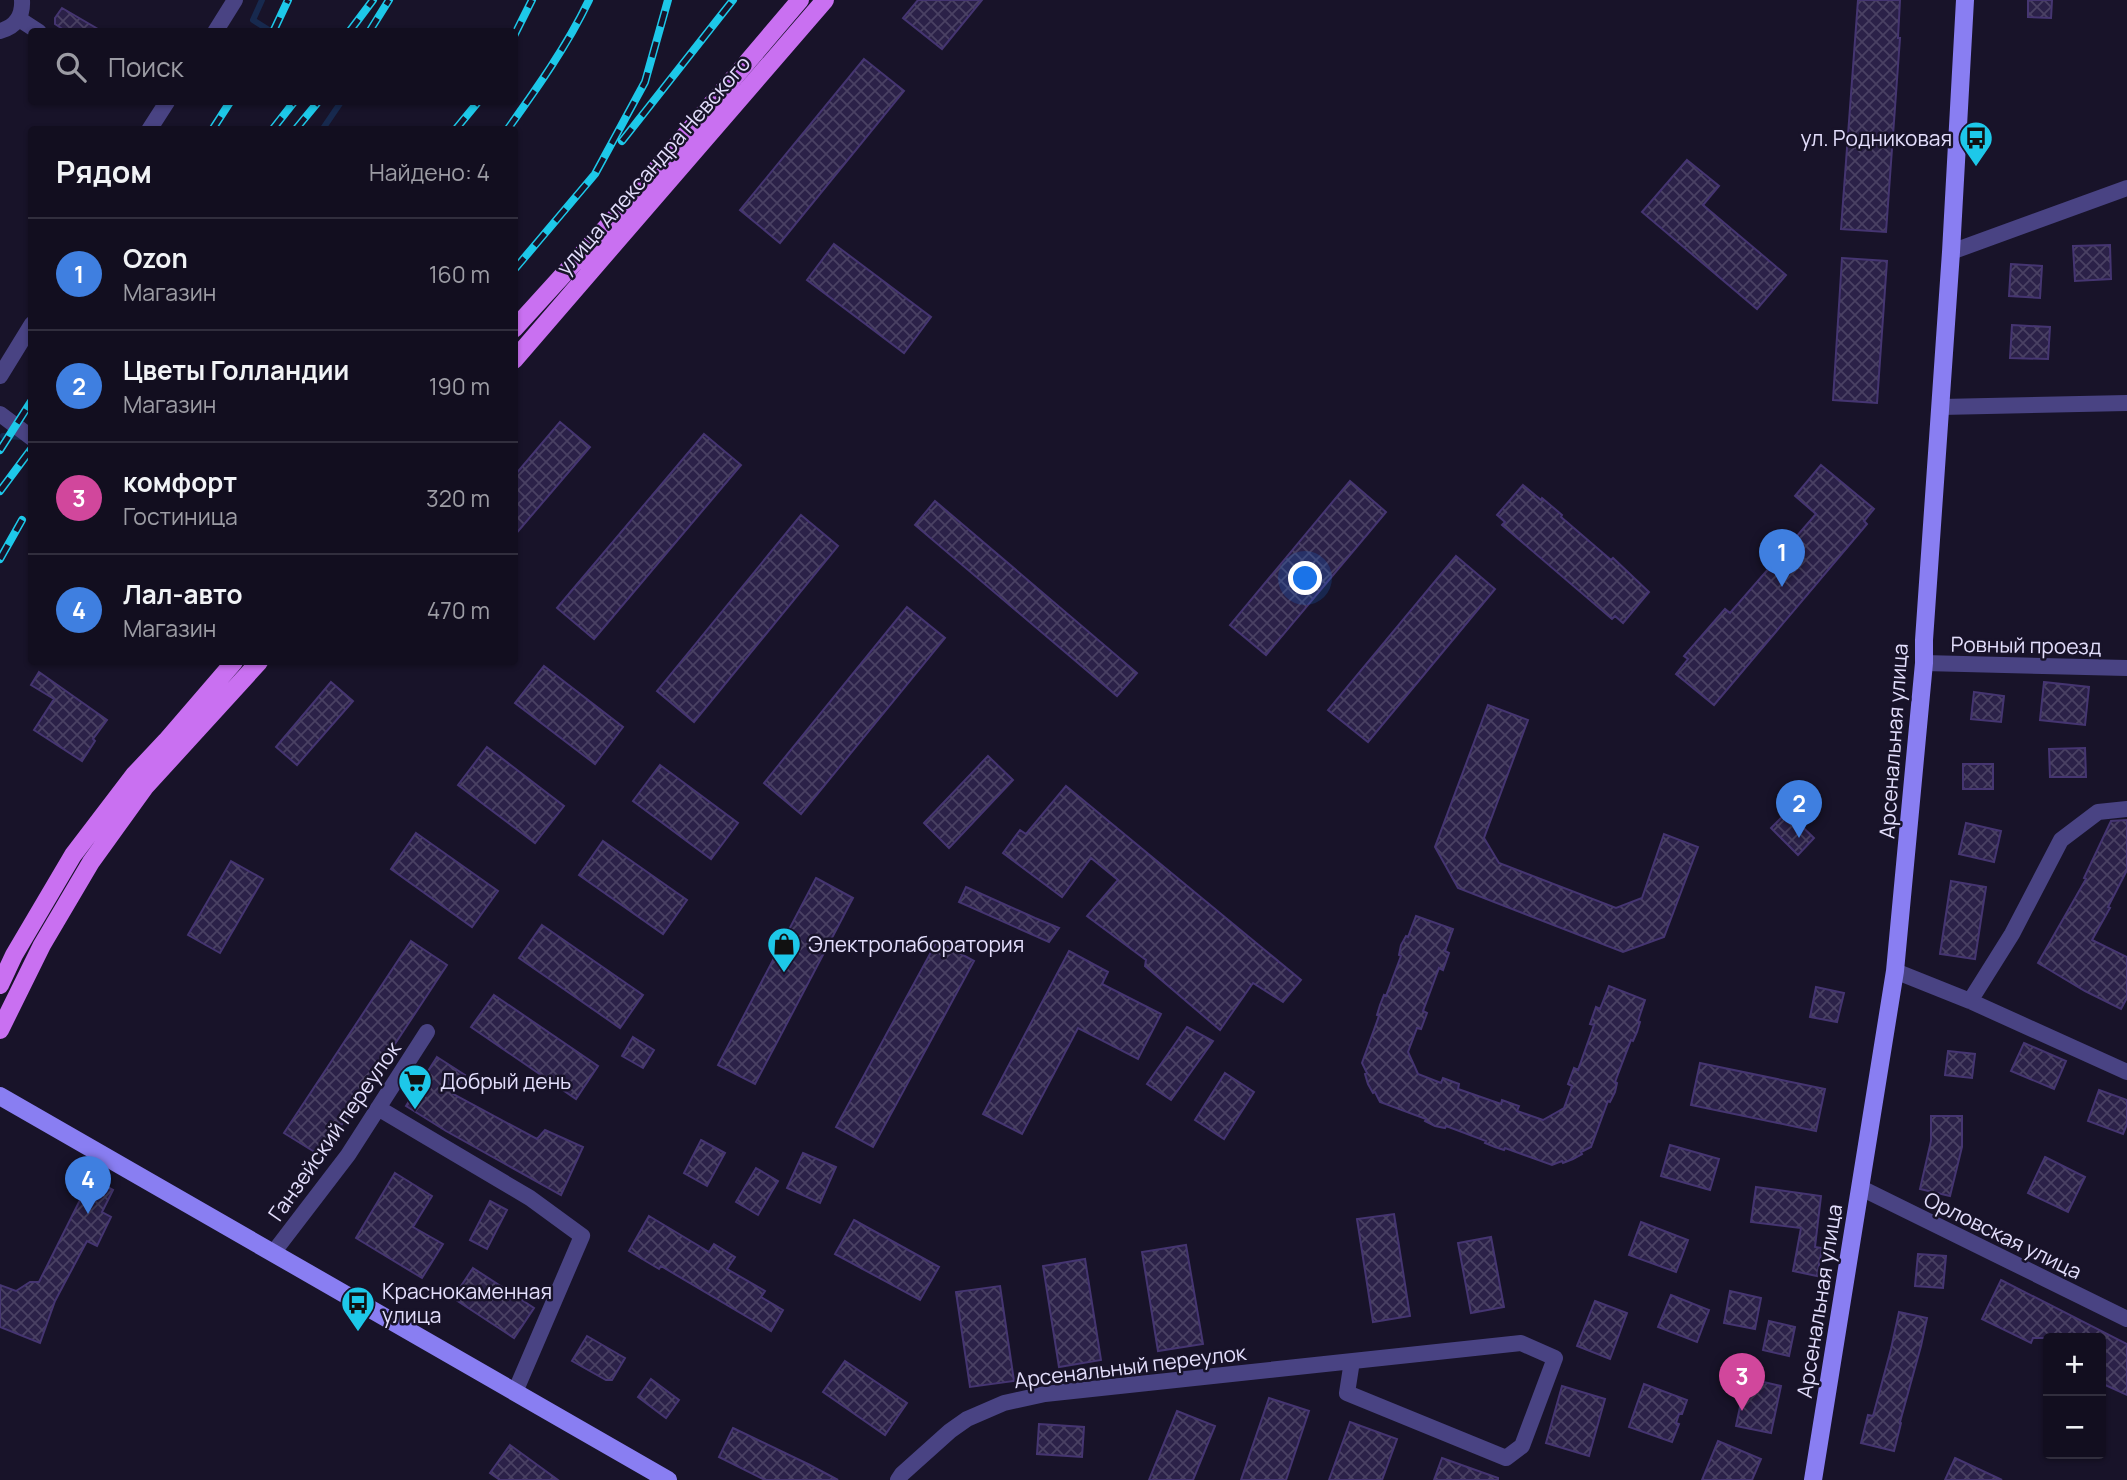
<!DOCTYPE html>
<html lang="ru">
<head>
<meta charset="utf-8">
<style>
  :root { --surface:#120e1f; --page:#1b1728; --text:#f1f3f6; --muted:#9c9ca4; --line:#312e3d; --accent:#2563eb }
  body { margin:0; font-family:Manrope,sans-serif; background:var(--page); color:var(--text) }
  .controls { position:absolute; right:21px; bottom:21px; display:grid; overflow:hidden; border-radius:7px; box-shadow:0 2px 5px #0004 }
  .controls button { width:63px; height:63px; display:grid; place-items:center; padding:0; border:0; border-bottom:2px solid var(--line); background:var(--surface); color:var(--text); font:35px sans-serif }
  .you { position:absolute; left:1306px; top:579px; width:24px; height:24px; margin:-18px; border:5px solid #fff; border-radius:50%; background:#1a73e8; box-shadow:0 0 0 10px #1a73e833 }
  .badge { display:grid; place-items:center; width:46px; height:46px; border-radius:50%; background:var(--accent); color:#fff; font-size:23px; font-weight:700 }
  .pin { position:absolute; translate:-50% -58px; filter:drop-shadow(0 2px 4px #0008) }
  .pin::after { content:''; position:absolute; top:37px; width:24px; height:21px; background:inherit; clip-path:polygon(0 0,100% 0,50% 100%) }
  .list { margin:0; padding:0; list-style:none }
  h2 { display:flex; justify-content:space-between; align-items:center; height:91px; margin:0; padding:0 28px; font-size:30px }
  h2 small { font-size:23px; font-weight:400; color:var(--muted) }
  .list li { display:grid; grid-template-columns:46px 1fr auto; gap:21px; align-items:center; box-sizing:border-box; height:112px; padding:0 28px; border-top:2px solid var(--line) }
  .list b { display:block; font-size:26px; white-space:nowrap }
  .list p { margin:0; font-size:23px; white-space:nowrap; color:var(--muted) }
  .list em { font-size:23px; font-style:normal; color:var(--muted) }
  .icon { flex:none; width:38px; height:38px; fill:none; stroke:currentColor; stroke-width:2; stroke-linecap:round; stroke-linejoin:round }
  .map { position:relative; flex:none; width:2127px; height:1480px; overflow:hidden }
  .search { position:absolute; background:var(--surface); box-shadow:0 2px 5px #0004; left:28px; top:28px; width:490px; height:77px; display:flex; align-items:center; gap:18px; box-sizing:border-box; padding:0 24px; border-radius:7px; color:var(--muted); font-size:26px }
  .panel { position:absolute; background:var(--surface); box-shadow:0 2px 5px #0004; left:28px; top:126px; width:490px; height:539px; border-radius:7px }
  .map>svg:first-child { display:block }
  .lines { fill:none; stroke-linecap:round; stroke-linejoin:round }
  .stream { stroke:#17294e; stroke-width:6 }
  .building { fill:url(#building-cross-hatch); stroke:#453571; stroke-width:2 }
  .street { stroke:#494383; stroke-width:16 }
  .secondary { stroke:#897ef2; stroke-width:18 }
  .primary { stroke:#c970f1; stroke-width:18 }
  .rail-casing { stroke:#1dc8e9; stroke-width:8 }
  .rail { stroke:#181329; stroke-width:5; stroke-dasharray:16; stroke-linecap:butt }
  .labels { text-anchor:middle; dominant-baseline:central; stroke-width:5; stroke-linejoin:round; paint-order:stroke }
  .poi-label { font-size:21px; fill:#e3defc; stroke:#181329; text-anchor:start }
  .street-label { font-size:21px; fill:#e3defc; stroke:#181329 }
</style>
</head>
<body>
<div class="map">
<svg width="2127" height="1480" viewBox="0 0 2127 1480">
  <defs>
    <pattern id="building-cross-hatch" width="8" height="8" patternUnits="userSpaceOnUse" patternTransform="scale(1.75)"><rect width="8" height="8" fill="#2b2148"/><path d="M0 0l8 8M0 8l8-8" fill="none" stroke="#4a4163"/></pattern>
  </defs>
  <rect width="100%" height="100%" fill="#181329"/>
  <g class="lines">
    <path class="stream" d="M262,0l-9,20 19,12
      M322,130l19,-28
      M3,436l20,1"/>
  </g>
  <path class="building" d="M918,0h64l-40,49 -39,-31z
    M1858,0h42l-2,38h2l-14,194 -45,-3z
    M2028,0h24l-1,18 -23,-1z
    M62,8l41,24h-36l-12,-8v-6z
    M864,59l40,32 -124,152 -40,-33z
    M1687,160l32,26 -16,19 83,70 -29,34 -115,-97z
    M834,244l97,73 -27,36 -97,-73z
    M2110,245l1,34 -36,2 -2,-35z
    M1842,258l45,3 -10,142 -44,-3z
    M2011,264l31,2 -2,32 -31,-2z
    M2012,325l38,2 -2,32 -38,-1z
    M560,422l30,25 -76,89v-60z
    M704,434l37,31 -147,174 -37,-31z
    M1821,465l53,44 -10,12 3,3 -153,181 -38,-31 12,-15 -4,-3 41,-47 5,4 86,-99 -21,-18z
    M1350,481l36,31 -120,143 -36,-30z
    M1523,485l18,15 1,-2 20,17 -1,2 50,43 2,-2 36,34 -26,31 -8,-7 -3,3 -110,-94 3,-3 -8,-7z
    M935,501l202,172 -20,23 -202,-171z
    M801,515l37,31 -144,176 -37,-31z
    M1456,556l39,33 -127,153 -40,-32z
    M907,607l38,31 -144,176 -37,-31z
    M544,666l79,61 -28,37 -80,-61z
    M39,672l68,48 -14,19 2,2 -13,20 -48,-31 20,-31 -23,-14z
    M331,682l22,19 -56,64 -21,-18z
    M2044,682l45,5 -4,38 -45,-5z
    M1974,692l30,4 -3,26 -30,-3z
    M1488,705l40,15 -44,118 15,25 117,45 26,-10 22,-64 34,13 -34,90 -41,15 -165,-64 -23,-41z
    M487,747l77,59 -29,37 -77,-58z
    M2085,748l1,29h-36l-1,-28z
    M988,756l25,24 -64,68 -25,-25z
    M1963,764h30v25h-30z
    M660,765l78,58 -27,36 -78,-58z
    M1066,786l235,194 -18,22 -30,-19 -33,47 -75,-64 1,-6 -59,-44 31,-36 -27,-22 -29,39 -59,-44 17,-23 6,4z
    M1787,812l27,26 -16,17 -27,-27z
    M2127,820v50l-19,37 2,1 -18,32 35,17v41l-6,11 -36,-18 -47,-28 48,-84 -2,-1 27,-57z
    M1966,823l35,8 -7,31 -35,-8z
    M416,833l82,58 -26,36 -81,-58z
    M603,841l84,59 -24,34 -84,-59z
    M231,861l32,18 -43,74 -32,-18z
    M816,878l37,20 -98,186 -37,-19z
    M1951,881l35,6 -11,72 -35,-5z
    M966,887l69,31 24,10 -10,14 -90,-40z
    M1416,916l37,13 -8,22 4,2 -6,17 -4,-2 -16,43 4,2 -6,16 -4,-1 -9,24 10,22 23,9 2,-5 16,6 -1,5 43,15 1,-4 17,6 -2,5 26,9 21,-12 8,-22 -4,-2 6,-16 4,2 16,-45 -4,-1 6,-17 4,2 9,-23 36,14 -7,21 2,1 -3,10 -4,9 -2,-1 -16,42 2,1 -2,9 -5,10 -2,-1 -17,46 -10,5 1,2 -9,5 -10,4 -1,-2 -10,4 -47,-17 -1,2 -9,-3 -10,-4 1,-2 -40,-15 -1,2 -10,-2 -10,-5 1,-2 -46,-17 -5,-10 -2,1 -5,-9 -3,-10 2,-1 -5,-10 17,-47 -2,-1 3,-10 4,-10 2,1 15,-40 -2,-1 2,-10 5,-9 2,1z
    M542,925l101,70 -23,33 -101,-70z
    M411,941l36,24 -126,191 -37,-23z
    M937,941l37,20 -101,186 -37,-20z
    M1069,951l39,21 -6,12 59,30 -23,45 -60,-31 -56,106 -39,-20z
    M1816,987l28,6 -7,29 -27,-5z
    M494,995l104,71 -22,33 -105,-72z
    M1187,1027l26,14 -42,59 -24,-16z
    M633,1037l21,13 -11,18 -21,-12z
    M2024,1043l42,18 -12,28 -43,-18z
    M1948,1051l27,3 -3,24 -27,-3z
    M437,1057l28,18 -12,19 84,45 8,-9 38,17 -22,48 -115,-64 -40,-25z
    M1700,1063l125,26 -9,42 -125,-26z
    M1225,1073l29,19 -30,47 -29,-19z
    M2099,1090l28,10v24l-4,10 -35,-13z
    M1931,1116h31v31l-12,49 -30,-7 11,-48z
    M701,1140l24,13 -18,33 -23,-13z
    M1670,1145l49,14 -9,31 -49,-14z
    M803,1153l33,14 -16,36 -33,-15z
    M2045,1157l40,20 -17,35 -40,-19z
    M756,1168l22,13 -20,34 -22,-13z
    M395,1173l37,23 -19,31 30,17 -21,34 -66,-40z
    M91,1178l22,12 -11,22 9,5 -14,29 -10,-5 -32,60 -15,42 -40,-16v-42l16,6 14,-9h9z
    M1756,1187l65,9 -6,51 7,1 -5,28 -24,-5 8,-43 -50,-6z
    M490,1201l17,9 -20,39 -17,-9z
    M1394,1214l16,102 -37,6 -16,-103z
    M649,1216l60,36 5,-8 21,13 -8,12 38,22 -4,6 22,13 -12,21 -110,-65 -2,3 -30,-18z
    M854,1220l85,47 -19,33 -85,-46z
    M1641,1222l47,18 -12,32 -47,-17z
    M1491,1237l13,70 -33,6 -13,-70z
    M1186,1245l17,99 -45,7 -16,-99z
    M1918,1254l28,2 -3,32 -28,-2z
    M1085,1259l16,101 -42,7 -16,-101z
    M473,1268l61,40 -20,30 -61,-40z
    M2001,1280l126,64v51l-26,-12v-45h-68l-2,5 -49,-24z
    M1000,1286l14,95 -44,6 -14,-95z
    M1730,1291l31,7 -6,31 -31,-6z
    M1671,1295l38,15 -12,32 -39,-15z
    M1595,1301l32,12 -17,46 -33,-13z
    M1899,1312l28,6 -6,28 -21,76 1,1 -7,28 -33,-8 7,-28 5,1 18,-67z
    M1769,1321l26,6 -6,29 -26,-6z
    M587,1336l38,22 -13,22h-6l-34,-19z
    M845,1361l62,42 -22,32 -62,-43z
    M1746,1378l35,8 -10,47 -35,-7z
    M651,1379l28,21 -13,18 -28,-21z
    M1644,1384l43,16 -5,14h-3l-3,9 3,1 -7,18 -43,-15z
    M1562,1386l43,13 -16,57 -43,-13z
    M1269,1398l40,13 -23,69h-45z
    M1177,1411l38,15 -22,54h-44z
    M1350,1422l47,17 -15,41h-53z
    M1039,1424l45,3 -2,30 -45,-3z
    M733,1428l77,37 28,15h-73l-46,-23z
    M1718,1441l43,18 -9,21h-50z
    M510,1445l48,35h-58l-10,-7z
    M1442,1458l56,20v2h-64z
    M1955,1458l47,22h-57z"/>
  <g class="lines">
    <path class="street" d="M19,19l20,13
      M0,31c16,-4 23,-15 22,-31
      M215,32l20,-32
      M149,130l18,-28
      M1951,252l176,-64
      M0,376l32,-52
      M1941,407l186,-4
      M0,414l32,24
      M1924,663l203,5
      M1895,971l75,30 157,71
      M1970,1001l42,-67 49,-94 37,-28 29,-3
      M378,1108l152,90 52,38 -67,156
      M1861,1188l266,131
      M273,1253l75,-98 79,-123
      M898,1480l4,-6 48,-43 17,-12 37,-16 41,-9 476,-51 34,15 -33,88 -16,12 -159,-65 5,-32"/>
    <path class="secondary" d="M0,1096l668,384
      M1813,1480l82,-509 29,-308v-23l27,-388 14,-252"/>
    <path class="primary" d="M514,329l99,-109 187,-220
      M514,360l311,-360
      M0,985l14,-30 59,-100 61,-80 32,-34 68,-79
      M0,1030l42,-85 49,-83 54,-75 114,-125"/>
    <g class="rail-casing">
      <path id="rail" d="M273,32l15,-32
        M349,32l24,-32
        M369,32l20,-32
        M514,36l18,-36
        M212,130l18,-28
        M272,130l22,-28
        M295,130l23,-28
        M455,130l23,-28
        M507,130c30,-42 60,-84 82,-130
        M622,141l111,-141
        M514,270l81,-96 50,-92 23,-82
        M0,450l32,-50
        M0,491l32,-43
        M0,559l22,-39"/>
    </g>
    <use href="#rail" class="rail"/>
  </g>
  <defs>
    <g id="bus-pin" transform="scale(1.75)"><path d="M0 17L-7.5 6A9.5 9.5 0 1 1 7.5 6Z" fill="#1dc8e9" stroke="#181329"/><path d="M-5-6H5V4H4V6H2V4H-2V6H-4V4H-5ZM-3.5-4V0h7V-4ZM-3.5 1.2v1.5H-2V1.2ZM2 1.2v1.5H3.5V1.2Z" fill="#111"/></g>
    <g id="shop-pin" transform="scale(1.75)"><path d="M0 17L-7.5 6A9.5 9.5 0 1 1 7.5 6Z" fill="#1dc8e9" stroke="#181329"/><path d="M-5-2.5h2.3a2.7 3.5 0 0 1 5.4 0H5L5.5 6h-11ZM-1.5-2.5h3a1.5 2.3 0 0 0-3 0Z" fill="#111"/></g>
    <g id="supermarket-pin" transform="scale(1.75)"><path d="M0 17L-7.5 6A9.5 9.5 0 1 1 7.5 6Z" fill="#1dc8e9" stroke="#181329"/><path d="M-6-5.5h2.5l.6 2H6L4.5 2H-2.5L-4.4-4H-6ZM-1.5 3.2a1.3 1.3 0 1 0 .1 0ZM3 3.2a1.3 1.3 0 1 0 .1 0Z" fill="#111"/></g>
  </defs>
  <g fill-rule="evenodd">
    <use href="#bus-pin" x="1976" y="138"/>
    <use href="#shop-pin" x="784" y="944"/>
    <use href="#supermarket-pin" x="415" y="1081"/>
    <use href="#bus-pin" x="358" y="1303"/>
  </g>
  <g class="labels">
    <g class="poi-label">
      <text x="1952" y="138" text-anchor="end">ул. Родниковая</text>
      <text x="808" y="944">Электролаборатория</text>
      <text x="440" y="1081">Добрый день</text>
      <text x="382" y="1291">Краснокаменная<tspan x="382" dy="24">улица</tspan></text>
    </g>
    <g class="street-label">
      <text transform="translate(653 165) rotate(-49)">улица Александра Невского</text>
      <text transform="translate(2026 645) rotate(1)">Ровный проезд</text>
      <text transform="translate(1893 741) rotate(-86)">Арсенальная улица</text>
      <text transform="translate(334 1131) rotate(-55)">Ганзейский переулок</text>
      <text transform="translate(2003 1235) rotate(26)">Орловская улица</text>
      <text transform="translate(1819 1301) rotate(-81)">Арсенальная улица</text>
      <text transform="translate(1130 1366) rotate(-7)">Арсенальный переулок</text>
    </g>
  </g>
</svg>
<div class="controls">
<button>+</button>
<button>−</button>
</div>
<div class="you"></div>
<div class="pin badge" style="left:1782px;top:587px;background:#3f7fe0">1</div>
<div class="pin badge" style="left:1799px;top:838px;background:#3f7fe0">2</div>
<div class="pin badge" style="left:1742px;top:1411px;background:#d1479c">3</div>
<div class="pin badge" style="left:88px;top:1214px;background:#3f7fe0">4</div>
<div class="search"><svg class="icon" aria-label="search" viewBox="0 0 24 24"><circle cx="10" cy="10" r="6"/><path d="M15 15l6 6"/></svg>Поиск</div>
<section class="panel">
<h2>Рядом<small>Найдено: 4</small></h2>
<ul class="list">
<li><span class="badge" style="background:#3f7fe0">1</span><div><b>Ozon</b><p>Магазин</p></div><em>160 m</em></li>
<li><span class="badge" style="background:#3f7fe0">2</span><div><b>Цветы Голландии</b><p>Магазин</p></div><em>190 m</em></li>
<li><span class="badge" style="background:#d1479c">3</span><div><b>комфорт</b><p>Гостиница</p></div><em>320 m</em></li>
<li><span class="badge" style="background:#3f7fe0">4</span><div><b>Лал-авто</b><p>Магазин</p></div><em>470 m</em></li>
</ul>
</section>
</div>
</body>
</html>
